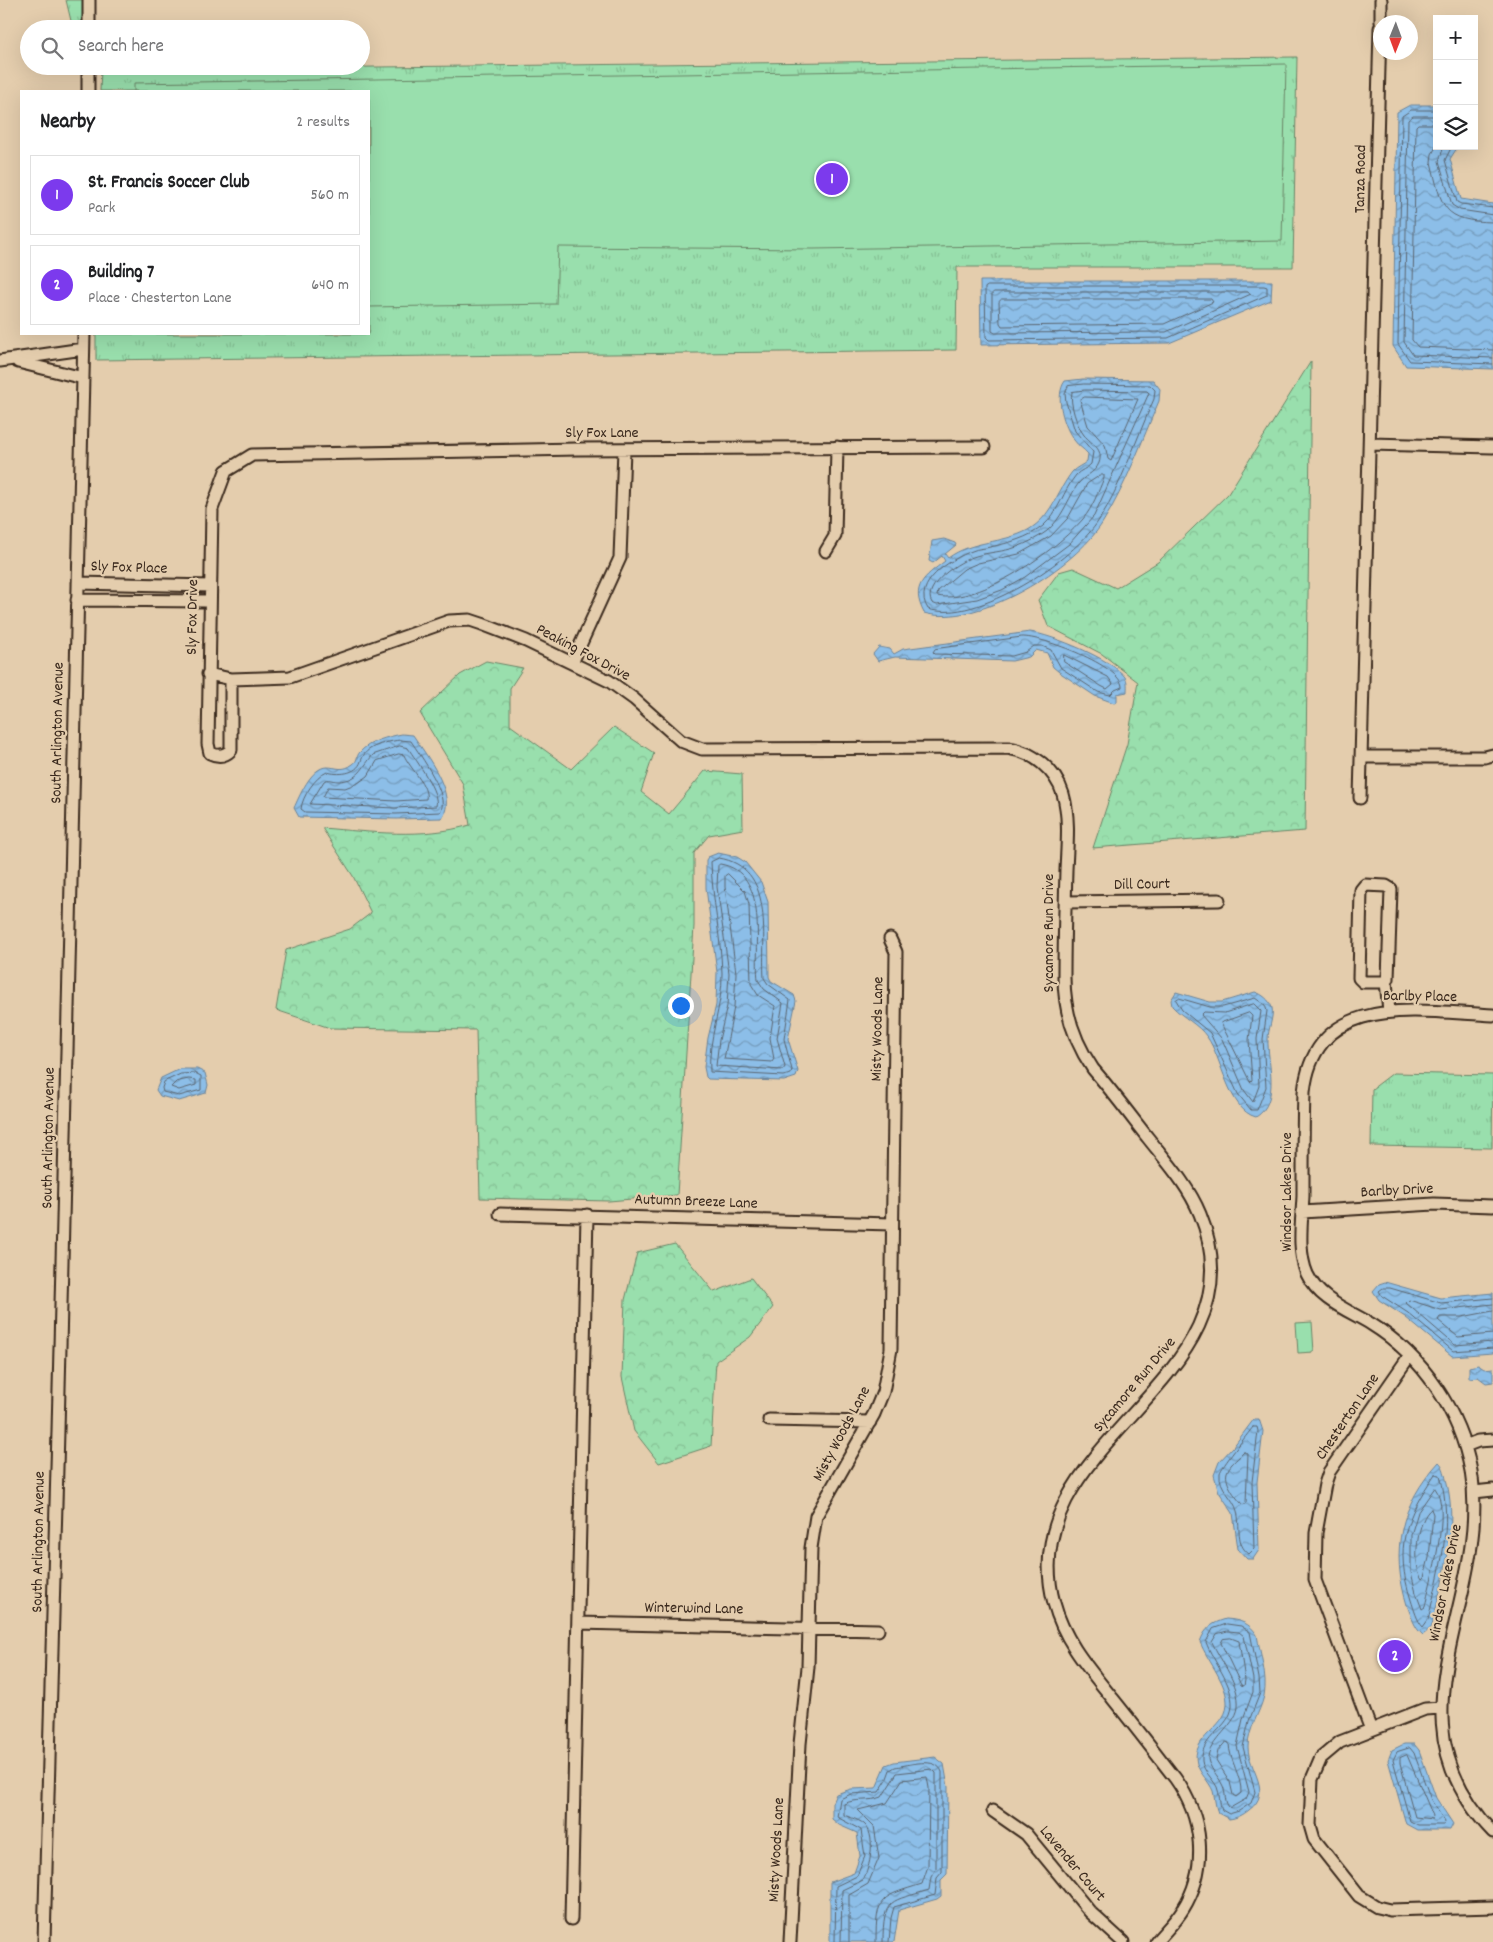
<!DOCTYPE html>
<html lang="en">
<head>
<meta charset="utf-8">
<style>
  :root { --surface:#fff; --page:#f2f2f2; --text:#202124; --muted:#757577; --line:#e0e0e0; --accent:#7c3aed }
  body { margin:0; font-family:Dekko,sans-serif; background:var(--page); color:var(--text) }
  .controls { position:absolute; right:15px; top:15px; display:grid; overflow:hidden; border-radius:0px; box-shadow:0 5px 20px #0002 }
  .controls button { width:45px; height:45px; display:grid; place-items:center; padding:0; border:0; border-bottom:1px solid var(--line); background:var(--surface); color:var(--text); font:25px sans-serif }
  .compass { position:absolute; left:1373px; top:15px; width:45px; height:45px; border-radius:50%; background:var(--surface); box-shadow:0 5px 20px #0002; rotate:181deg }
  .you { position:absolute; left:680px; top:1005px; width:18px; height:18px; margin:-12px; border:4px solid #fff; border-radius:50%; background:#1a73e8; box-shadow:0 0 0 8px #1a73e833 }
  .badge { display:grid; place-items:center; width:32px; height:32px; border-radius:50%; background:var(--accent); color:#fff; font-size:16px; font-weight:700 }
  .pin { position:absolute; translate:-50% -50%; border:2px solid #fff; box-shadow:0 1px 5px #0006 }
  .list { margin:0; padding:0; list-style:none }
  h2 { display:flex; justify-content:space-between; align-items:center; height:65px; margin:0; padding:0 20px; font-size:21px }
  h2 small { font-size:16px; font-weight:400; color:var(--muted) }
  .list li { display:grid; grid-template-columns:32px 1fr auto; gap:15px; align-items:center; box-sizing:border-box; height:80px; margin:0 10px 10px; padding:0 10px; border:1px solid var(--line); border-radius:0px }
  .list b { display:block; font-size:19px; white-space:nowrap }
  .list p { margin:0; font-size:16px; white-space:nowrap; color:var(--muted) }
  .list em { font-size:16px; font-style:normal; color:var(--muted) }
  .icon { flex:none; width:28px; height:28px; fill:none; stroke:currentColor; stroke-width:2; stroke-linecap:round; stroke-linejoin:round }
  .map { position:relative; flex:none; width:1493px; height:1942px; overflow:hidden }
  .search { position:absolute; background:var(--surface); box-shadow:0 5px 20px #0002; left:20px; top:20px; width:350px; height:55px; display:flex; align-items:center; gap:12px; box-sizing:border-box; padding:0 18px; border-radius:28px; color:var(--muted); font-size:19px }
  .panel { position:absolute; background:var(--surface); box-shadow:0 5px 20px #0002; left:20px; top:90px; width:350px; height:245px; border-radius:0px }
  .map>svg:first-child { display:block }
  .grass { fill:url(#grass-tufts); stroke:#6a8466 }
  .forest { fill:url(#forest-crowns); stroke:#6a8466 }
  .pitch { fill:#99dfad; stroke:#6a8466 }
  .water { fill:url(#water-waves); stroke:#6c8397 }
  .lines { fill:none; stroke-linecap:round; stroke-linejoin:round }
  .shore { stroke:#5b656f; stroke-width:1 }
  .minor-casing { stroke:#3b2a1e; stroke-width:15 }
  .minor { stroke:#e4cdad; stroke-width:11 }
  .labels { text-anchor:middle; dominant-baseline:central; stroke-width:4.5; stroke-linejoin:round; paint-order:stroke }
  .street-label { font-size:16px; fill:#3b2a1e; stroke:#e4cdad }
</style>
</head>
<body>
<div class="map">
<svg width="1493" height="1942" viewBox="0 0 1493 1942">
  <defs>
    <pattern id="grass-tufts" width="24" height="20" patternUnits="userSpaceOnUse" patternTransform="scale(1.25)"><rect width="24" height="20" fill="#99dfad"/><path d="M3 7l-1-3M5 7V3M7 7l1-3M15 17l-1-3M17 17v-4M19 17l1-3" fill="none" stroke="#85c094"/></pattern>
    <pattern id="forest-crowns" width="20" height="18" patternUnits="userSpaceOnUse" patternTransform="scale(1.25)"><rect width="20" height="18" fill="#99dfad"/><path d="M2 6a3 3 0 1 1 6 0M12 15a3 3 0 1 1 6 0" fill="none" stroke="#85c094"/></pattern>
    <pattern id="water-waves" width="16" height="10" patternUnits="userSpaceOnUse" patternTransform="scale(1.25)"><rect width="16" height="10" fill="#8cbee8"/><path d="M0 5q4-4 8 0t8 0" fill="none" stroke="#749bbb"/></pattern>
  </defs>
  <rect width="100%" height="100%" fill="#e4cdad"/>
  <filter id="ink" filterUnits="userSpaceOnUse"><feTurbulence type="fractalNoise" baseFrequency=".02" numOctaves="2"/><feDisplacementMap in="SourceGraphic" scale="10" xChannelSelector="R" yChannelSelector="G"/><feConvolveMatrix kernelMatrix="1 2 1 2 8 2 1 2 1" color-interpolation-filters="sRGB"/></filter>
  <g filter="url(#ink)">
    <path class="grass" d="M66,0h20l-1,29h-12z
      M1297,57l-4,210h-336l-1,83 -860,10v-26h273v-243h-269l1,-21z
      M1393,1073l100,2 -1,73 -121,-2 1,-57z"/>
    <path class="forest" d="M1311,361l-6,470 -212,17 34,-104 11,-62 -36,-28 -54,-28 -10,-26 21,-28 14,-4 43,20 42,-26 70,-68z
      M486,661l37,7 -13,20v37l61,44 43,-42 40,26 -13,39 28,22 36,-43 37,3 1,55 -34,6 -15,18v73l-17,269 -68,6 -129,-3 -4,-168 -146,-2 -54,-18 10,-60 64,-21 21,-16 -18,-37 -31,-48c48,4 101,11 148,-3l-7,-41 -43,-71 40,-38z
      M675,1244l39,48 37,-14 22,29 -23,30 -34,24 -5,85 -52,17 -25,-32 -12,-54 3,-77 12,-47z"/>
    <path class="pitch" d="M1286,64l-4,177 -469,8 -255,-2 -2,57 -187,3v-216h-235v-8z
      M1312,1322l2,30 -16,1 -2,-30z"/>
    <path class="water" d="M1410,105h27v41h29l-9,2 -7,11 11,40 32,5v165l-87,-3 -13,-20 4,-234z
      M980,281h292l-1,19 -102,43 -188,2z
      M1083,379l70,1 7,9 -1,12c-17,39 -33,85 -56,121 -27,45 -126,107 -179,91 -14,-27 0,-36 21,-52l-3,-5 -9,7 -4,-2 3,-20 12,-2 11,4 1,2 -11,9 3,4c24,-18 54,-14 80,-28 24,-14 28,-37 44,-58 4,-5 10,-6 15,-11l1,-7c-4,-5 -10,-8 -14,-14 -10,-13 -20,-44 -9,-59z
      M1030,632c22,3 82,27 95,45 3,5 2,10 2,15l-10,2v8l-3,1 -19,-7 -36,-24 -6,-5 -6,-14 -11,-3 -7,7 -17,4 -117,-4 -17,4 -5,-7 6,-7 11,2 4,5 9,-5z
      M402,734l11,1c13,20 45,60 29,83l-46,1 -97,-2 -5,-9c5,-11 17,-41 33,-41 10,0 16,5 26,-3 5,-3 3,-8 7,-12 10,-11 27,-15 42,-18z
      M718,853l19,4 8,5 16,20 7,20 1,75 2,4 23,14 2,6 -8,38 10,32 -2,6 -12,4 -76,-2 -2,-2 -2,-10 4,-29 8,-33 1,-33 -11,-84v-28l2,-3z
      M1176,992l34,10h12l33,-10c7,2 15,8 17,16 2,9 -4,21 -4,31 -1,23 13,62 -12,78 -28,-7 -34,-60 -49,-80 -9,-13 -24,-19 -35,-31l-1,-6z
      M180,1069h17l8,4 3,12 -2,8 -27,8 -19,-5 -4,-6 5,-12z
      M1385,1282l56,16 52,-5v60l-41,3 -47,-39 -26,-17 -6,-9 6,-7z
      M1478,1365l6,4 9,-1v14l-7,1 -8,-6 -9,1v-11z
      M1254,1419h5l4,12 -6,51 2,68 -6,9h-6l-9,-10 -5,-36 -14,-21 -5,-17 5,-13 14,-15z
      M1439,1462c5,4 6,14 8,21 11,48 -4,92 -14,139l-2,6 -8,7c-9,-7 -12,-20 -16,-30 -17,-55 -7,-100 32,-143z
      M1226,1619c14,1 24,4 31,16 3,19 11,42 7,61 -4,17 -16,33 -16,51 0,22 26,45 1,63 -6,5 -12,8 -20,9l-11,-6c-3,-7 -3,-15 -5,-22 -4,-10 -13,-17 -16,-27 -7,-27 28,-35 30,-59 1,-21 -19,-43 -27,-63 5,-14 12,-19 26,-23z
      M1404,1744h10l5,6 17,48 17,26 -3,6h-33l-11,-6 -18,-64 4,-10z
      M935,1757l9,7 4,23 -1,87 -6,6v16l-4,3 -38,11 -5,32h-64v-60l24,-9 6,-17 -3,-23 -18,-8 -7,-6v-16l4,-9 15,-5 25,-1 10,-23 8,-3z"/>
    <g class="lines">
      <path class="shore" d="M1437,110h-26l-9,6 -4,228 12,17 83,3
        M1437,116h-24l-5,4 -4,222 9,13 80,3
        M1437,124h-19l-2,2 -4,214 6,7 75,3
        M1437,145l-5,9 -1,8c11,46 11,59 62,60
        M1444,146l-5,15 13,44 8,5 33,5
        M1452,146l-7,14 12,42 4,2 32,4
        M988,286h276l3,1v8l-99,43 -179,2 -3,-3 -1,-49z
        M994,292h254l3,2 -85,38 -171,1 -3,-2v-37z
        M1002,299h209l2,3 -49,22 -162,2 -2,-3 -1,-21z
        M1084,384l66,1 5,5 -1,9c-17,38 -33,87 -55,121 -25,40 -123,105 -171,89 -17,-26 23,-50 44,-58 6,-3 12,-2 18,-4 19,-4 38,-9 53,-21 16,-14 20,-35 33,-51 4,-5 11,-6 15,-11l2,-12 -18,-21 -9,-29 -1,-8 3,-8z
        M1085,390l62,1 2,2 -55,123 -25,28 -44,33 -23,13 -25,9 -40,6 -5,-2c-11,-17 28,-43 44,-47 13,-4 27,-4 41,-9 10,-4 21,-9 30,-16 14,-12 20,-29 29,-44 7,-12 19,-13 23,-24 5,-14 -7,-19 -15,-28 -7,-9 -15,-32 -12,-43z
        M1085,397l53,2 -27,62 -3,-2 -3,-14 -17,-19 -8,-26z
        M1101,475h3v3c-6,14 -11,29 -21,41 -27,31 -102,86 -146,77l1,-5 26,-22 14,-6 41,-9 32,-18 17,-18 19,-34z
        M1022,637c20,-1 100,29 100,50l-7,3 -5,5 -12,-3 -37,-24 -10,-18 -9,-4h-8l-8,6 -14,4 -77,-2 -2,-2 2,-3z
        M1064,655l44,22 5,7 -6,5 -6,-3 -37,-24z
        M400,740l11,1c9,14 40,56 29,71l-44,2 -91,-2 -4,-3c1,-12 14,-32 26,-37 10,3 30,3 34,-11 2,-5 4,-9 9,-12 8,-5 21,-8 30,-9z
        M400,746l8,2c8,12 32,45 28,58l-41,2 -85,-4 14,-23c5,-3 9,0 15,0 21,-1 23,-14 34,-26z
        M399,754l5,1c5,12 25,31 22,44l-30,2 -73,-4 5,-10 17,1 13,-5 10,-7 9,-15z
        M719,858c57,9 42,78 45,120l4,6 22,16 -6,39 8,31 -1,4 -8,2 -73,-4c-3,-31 13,-66 12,-99 -1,-37 -10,-74 -11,-111z
        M720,864c50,8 34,79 38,116l6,9 19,14 -6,35 8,29 -2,3 -67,-4 3,-26 8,-34 2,-33 -12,-86 1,-21z
        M728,874l17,17 4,13 2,80 7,11 17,11 -5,32 4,21 -2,3 -48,-3 10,-52 2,-34 -11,-86v-11z
        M1179,998l31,9h13l32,-9 10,7 2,6 -4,28 3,48 -9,23h-6l-13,-16 -28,-61 -28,-23 -6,-10z
        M1254,1004l7,7 -4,28 2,47 -6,16 -9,-12 -22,-51 -21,-24 3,-3 20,1z
        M1249,1013l3,3 -3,24 3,40 -2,2 -29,-59z
        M181,1074l14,-1 6,3v14l-22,6 -16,-4 -1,-4 2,-6z
        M189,1079l7,1v5l-17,5 -8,-3 5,-5z
        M1493,1298l-52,5 -51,-15h-7l-4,3 3,5 26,17 45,38 40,-3
        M1493,1304l-52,6 -32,-10 -3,3 49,42 38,-3
        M1493,1311l-31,6h-22l-2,3 20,17 35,-3
        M1253,1427h4l1,4 -6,51 2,67 -5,5c-14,-10 -8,-28 -12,-43 -3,-13 -19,-23 -17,-38 1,-6 27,-38 33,-46z
        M1244,1452l4,2 -2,49 -3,2c-7,-7 -21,-25 -15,-35 3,-7 11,-12 16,-18z
        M1435,1474l5,1c14,51 -1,96 -12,145l-5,7c-6,-6 -9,-18 -12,-27 -17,-53 -6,-82 24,-126z
        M1435,1488c17,21 -5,93 -10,119l-3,2 -6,-16 -5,-21v-37l7,-23z
        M1431,1509l2,5 -4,44 -5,19 -2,2c-10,-13 -5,-61 9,-70z
        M1227,1624l14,2 9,6 9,46 1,15 -11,28 -6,26 12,45 -4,11 -12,8 -10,3 -7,-4c-3,-7 -2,-16 -5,-23 -4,-8 -14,-16 -15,-26 -2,-25 28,-32 30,-55 1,-23 -19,-44 -26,-64l7,-13z
        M1228,1631l11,1 5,4 9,43v13l-10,27 -6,27 12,46 -3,7 -16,9c-6,-5 -4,-15 -7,-22 -3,-8 -11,-15 -14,-23 -7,-18 27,-36 29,-56 2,-23 -17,-45 -26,-65l5,-8z
        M1231,1638l8,3 6,39 -1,6 -3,-1 -20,-42 2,-4z
        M1226,1742l3,1c0,17 13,34 12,50l-5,4 -3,-2 -3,-13 -14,-22 2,-9z
        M1410,1748l4,5 17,47 14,22 -1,3h-26l-8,-4 -17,-61 4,-8z
        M1407,1755l26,61 -1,3 -17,-2 -15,-54v-5z
        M835,1942l1,-56 21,-10 8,-20 -4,-26 -24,-13 3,-18 11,-5 28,-2 7,-11 4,-11 5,-3c14,-2 41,-11 47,5v100l-5,6 -2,17 -41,12 -3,11 -2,24
        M841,1942l1,-52 21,-10c7,-13 13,-41 3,-54 -5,-6 -15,-8 -22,-11v-11c11,-6 26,-2 38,-7l15,-24 35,-4 4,4v96l-5,8 -2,13c-38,12 -46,6 -46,52
        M849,1942v-47l19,-11 11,-26 -5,-32 -16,-16 29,-7 15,-23 25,-3 2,11 -1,78 -6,18c-41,13 -46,11 -46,58"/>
      <g class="minor-casing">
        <path id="minor" d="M1381,22v-22
          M89,29v-29
          M88,91v-25
          M0,361l83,-12
          M18,362l65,16
          M1370,444l123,3
          M826,551l9,-15 2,-89
          M78,583l132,3
          M77,600l132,1
          M572,663l48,-105 4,-109
          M208,674l23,5 59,-2 159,-56 21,-1 12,4 44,17 83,40 25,18 47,42 21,8 306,-1c25,4 47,21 55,46 7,24 4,52 3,76 -1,36 -2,71 -2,107 0,34 10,64 29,92 19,22 37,46 55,69 19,24 40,47 52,76 69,168 -190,225 -146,389 10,38 35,66 59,96 21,26 41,52 62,79 28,39 34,89 8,131 -7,12 -18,22 -27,33
          M231,679v71c-6,6 -13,7 -21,3l-2,-9 4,-235 14,-38 26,-16 325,-6 407,-2
          M1361,757h124l8,-2
          M1360,798l20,-770
          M1365,885l21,1 5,3 -3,90 -4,3h-21l-4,-4 2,-88z
          M1065,902l154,-2
          M1386,982l3,29
          M1493,1015c-72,-3 -178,-25 -189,77 -1,34 -1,69 -1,104 -1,24 -6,55 4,78 12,26 41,36 64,50 52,32 89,88 100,147 22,129 -91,244 22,361
          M1302,1212l132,-8 59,2
          M500,1214l392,10
          M769,1420l101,2
          M1465,1446l13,-5 15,-1
          M1474,1492l19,-2
          M578,1623l300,7
          M1442,1708l-17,1 -85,33 -19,16 -9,21 -2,46 4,14 45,57 18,11 13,3 103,-3
          M1371,1730l-56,-150 1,-47 9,-49 4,-12 81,-117
          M993,1811l33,23 64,78 33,30
          M571,1919l16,-704
          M44,1942l14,-511 26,-1097
          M790,1942l10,-198 8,-77 3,-119 5,-32 58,-102 9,-22 8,-43 5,-397 -6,-13"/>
      </g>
      <use href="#minor" class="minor"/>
    </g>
  </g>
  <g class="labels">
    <g class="street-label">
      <text transform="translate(1361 179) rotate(-89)">Tanza Road</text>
      <text x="602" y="433">Sly Fox Lane</text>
      <text transform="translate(129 568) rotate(2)">Sly Fox Place</text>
      <text transform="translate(193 617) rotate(-89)">Sly Fox Drive</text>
      <text transform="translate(583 653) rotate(28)">Peaking Fox Drive</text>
      <text transform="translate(58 733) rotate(-89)">South Arlington Avenue</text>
      <text transform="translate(1142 885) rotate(-1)">Dill Court</text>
      <text transform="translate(1049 933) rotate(-90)">Sycamore Run Drive</text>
      <text transform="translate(1420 997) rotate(1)">Barlby Place</text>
      <text transform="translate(878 1029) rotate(-89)">Misty Woods Lane</text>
      <text transform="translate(49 1138) rotate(-89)">South Arlington Avenue</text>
      <text transform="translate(1397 1191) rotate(-3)">Barlby Drive</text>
      <text transform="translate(1287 1192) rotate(-90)">Windsor Lakes Drive</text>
      <text transform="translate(696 1202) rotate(2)">Autumn Breeze Lane</text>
      <text transform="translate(1135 1385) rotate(-50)">Sycamore Run Drive</text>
      <text transform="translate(1348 1417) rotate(-56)">Chesterton Lane</text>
      <text transform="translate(842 1434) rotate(-62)">Misty Woods Lane</text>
      <text transform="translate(39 1542) rotate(-89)">South Arlington Avenue</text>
      <text transform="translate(1446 1583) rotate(-79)">Windsor Lakes Drive</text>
      <text transform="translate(694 1609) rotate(1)">Winterwind Lane</text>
      <text transform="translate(777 1850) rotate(-87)">Misty Woods Lane</text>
      <text transform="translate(1072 1864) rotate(50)">Lavender Court</text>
    </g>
  </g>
</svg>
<div class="controls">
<button>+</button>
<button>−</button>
<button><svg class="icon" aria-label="layers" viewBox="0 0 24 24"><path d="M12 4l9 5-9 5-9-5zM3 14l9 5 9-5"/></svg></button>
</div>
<svg class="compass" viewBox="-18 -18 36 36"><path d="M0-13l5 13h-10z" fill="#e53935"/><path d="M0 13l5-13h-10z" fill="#757577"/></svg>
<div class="you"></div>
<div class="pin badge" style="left:832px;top:179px">1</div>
<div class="pin badge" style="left:1395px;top:1656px">2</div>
<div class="search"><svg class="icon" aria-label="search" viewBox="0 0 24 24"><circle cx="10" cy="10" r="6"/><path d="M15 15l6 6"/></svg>Search here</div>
<section class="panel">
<h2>Nearby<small>2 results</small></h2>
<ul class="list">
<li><span class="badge">1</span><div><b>St. Francis Soccer Club</b><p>Park</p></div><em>560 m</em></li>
<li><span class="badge">2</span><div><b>Building 7</b><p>Place · Chesterton Lane</p></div><em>640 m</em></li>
</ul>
</section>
</div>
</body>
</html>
